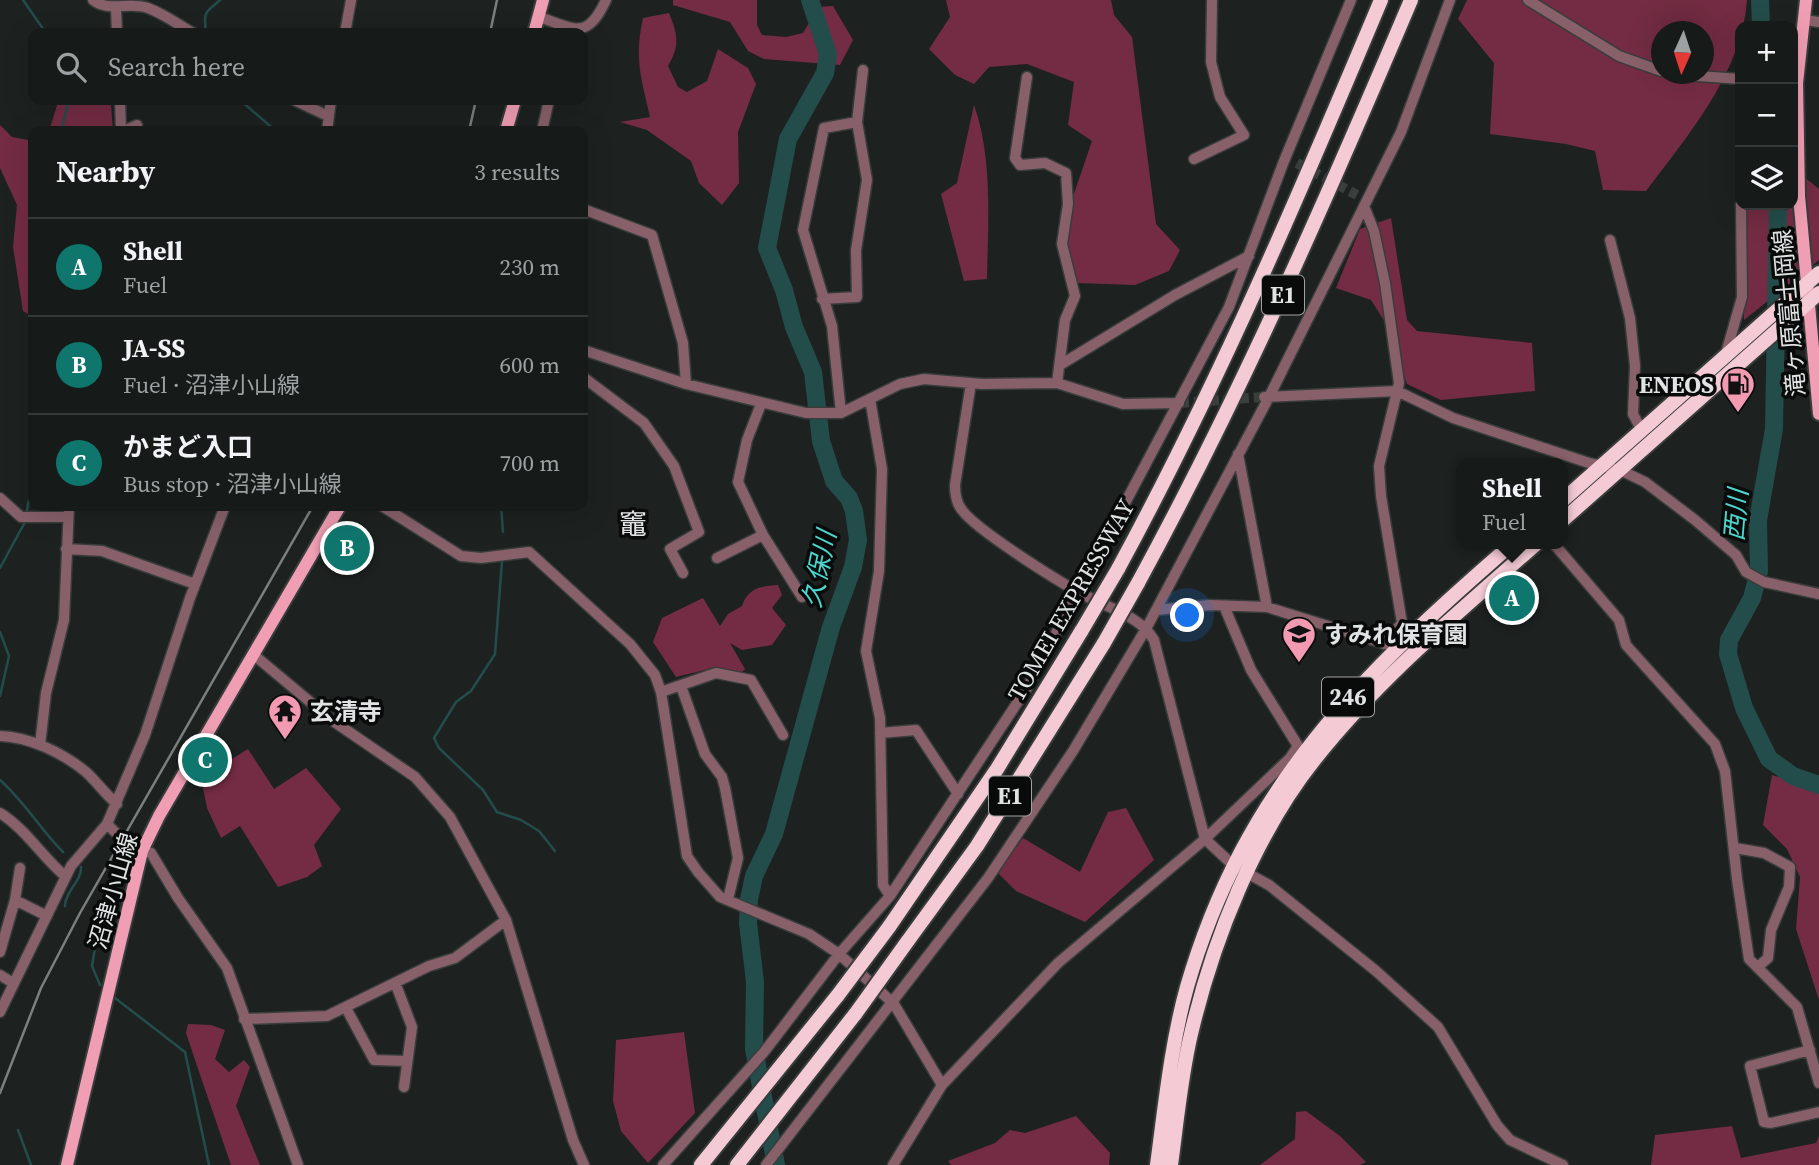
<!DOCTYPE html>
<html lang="en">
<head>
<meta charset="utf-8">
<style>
  :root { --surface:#161a19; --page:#232726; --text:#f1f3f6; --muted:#9ea1a2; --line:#353838; --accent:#0f766e }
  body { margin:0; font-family:"Source Serif 4","Noto Sans JP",serif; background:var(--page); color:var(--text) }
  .controls { position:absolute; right:21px; top:21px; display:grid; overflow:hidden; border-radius:14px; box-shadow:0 7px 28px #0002 }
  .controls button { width:63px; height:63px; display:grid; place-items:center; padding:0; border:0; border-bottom:2px solid var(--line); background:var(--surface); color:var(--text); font:35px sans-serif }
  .compass { position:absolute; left:1651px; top:21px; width:63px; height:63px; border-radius:50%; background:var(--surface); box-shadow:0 7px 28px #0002; rotate:183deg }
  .you { position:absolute; left:1188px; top:616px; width:24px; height:24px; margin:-18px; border:5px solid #fff; border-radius:50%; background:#1a73e8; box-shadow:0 0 0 10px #1a73e833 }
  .badge { display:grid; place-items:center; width:46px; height:46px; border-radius:50%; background:var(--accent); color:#fff; font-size:23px; font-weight:700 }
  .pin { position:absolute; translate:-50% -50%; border:4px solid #fff; box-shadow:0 2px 7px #0006 }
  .popup { position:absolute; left:1456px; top:458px; width:112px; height:91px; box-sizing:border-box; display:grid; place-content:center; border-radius:14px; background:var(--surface); filter:drop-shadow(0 2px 5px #0005); font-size:23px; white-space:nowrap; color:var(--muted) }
  .popup b { font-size:26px; color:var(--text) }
  .popup::after { content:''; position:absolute; left:50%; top:100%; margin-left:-14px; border:14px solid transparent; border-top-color:var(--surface) }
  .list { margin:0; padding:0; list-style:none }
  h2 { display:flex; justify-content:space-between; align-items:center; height:91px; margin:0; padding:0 28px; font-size:30px }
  h2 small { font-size:23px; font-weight:400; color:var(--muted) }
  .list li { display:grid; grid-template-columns:46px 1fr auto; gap:21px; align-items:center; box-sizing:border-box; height:98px; padding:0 28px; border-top:2px solid var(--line) }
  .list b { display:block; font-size:26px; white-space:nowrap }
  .list p { margin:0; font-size:23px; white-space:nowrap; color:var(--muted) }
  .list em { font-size:23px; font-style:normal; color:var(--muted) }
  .icon { flex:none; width:38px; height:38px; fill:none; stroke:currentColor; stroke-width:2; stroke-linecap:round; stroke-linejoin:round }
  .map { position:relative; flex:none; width:1819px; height:1165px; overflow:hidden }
  .search { position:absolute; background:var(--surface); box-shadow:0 7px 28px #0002; left:28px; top:28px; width:560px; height:77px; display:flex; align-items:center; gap:18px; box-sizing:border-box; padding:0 24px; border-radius:14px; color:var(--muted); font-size:26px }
  .panel { position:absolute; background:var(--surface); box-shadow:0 7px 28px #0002; left:28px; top:126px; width:560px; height:385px; border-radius:14px }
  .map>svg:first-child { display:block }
  .green { fill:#732c43; fill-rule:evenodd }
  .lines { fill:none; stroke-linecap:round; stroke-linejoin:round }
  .stream { stroke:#234d4a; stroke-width:2.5 }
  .river { stroke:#234d4a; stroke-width:18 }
  .minor-tunnel { stroke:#3a3f3e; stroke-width:10; stroke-dasharray:10 5; stroke-linecap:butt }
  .minor-casing { stroke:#383d3c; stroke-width:13 }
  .major-casing { stroke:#383d3c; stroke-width:16 }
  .highway-casing { stroke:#383d3c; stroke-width:18 }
  .minor { stroke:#87606a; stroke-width:10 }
  .major { stroke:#f09eb3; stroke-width:12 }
  .highway { stroke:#f4cbd5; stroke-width:14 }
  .rail { stroke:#7b7f7e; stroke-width:2.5 }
  .highway-bridge-casing { stroke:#383d3c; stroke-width:18; stroke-linecap:butt }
  .highway-bridge { stroke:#f4cbd5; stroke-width:14 }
  .labels { text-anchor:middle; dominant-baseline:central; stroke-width:7; stroke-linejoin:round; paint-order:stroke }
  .shield { fill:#090b0b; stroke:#a0a2a2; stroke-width:2 }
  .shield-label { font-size:23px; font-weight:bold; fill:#e0e3e3 }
  .street-label { font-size:24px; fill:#e0e3e3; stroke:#090b0b }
  .poi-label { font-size:24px; font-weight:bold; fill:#e0e3e3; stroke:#090b0b; text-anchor:start }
  .water-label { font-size:26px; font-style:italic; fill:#4bd6ce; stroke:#090b0b }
  .quarter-label { font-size:28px; fill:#e0e3e3; stroke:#090b0b }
</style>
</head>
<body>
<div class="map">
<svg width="1819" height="1165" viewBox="0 0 1819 1165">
  <rect width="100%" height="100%" fill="#1d2221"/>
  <path class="green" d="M673,0h84v25l5,10 24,2 17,-4 16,-26 14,-1 20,34 -13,25 -76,-6 -16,-8 -18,-29 -57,-17z
    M946,0h165l3,15 18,22 24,187 24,26 -11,21 -34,14 -58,-2 -19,-28 8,-38 26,-76 -24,-16 6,-43 -47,-18 -38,3 -15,17 -19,-9 -26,-26 21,-32z
    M1467,0h280c-5,72 -58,134 -101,191l-43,-1 -8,-39 -29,-7 -76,-10 4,-71 -36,-44zM1661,32h42v42h-42z
    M669,13c9,22 11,32 -1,53l10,21 9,5 20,-11 11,-32 30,19 8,16 -18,48 1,51 -17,22 -23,-22 -8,-22 -44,-31 -27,-8 30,-5c-9,-40 -16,-58 -7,-99z
    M58,102l53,3 2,26h-64z
    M974,105c19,53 14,118 13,174l-23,2 -23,-87 16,-11z
    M0,125l12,12 21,4v176l-10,-6 -10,-64 4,-42 -17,-37z
    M1740,147v58h53v-37l26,21v71l-75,60 -7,-172z
    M1391,218l16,102 10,11 115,12 3,48 -94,9 -34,-16 -22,-62 -14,-22 -35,-12 24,-59z
    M778,585l4,10 -10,13 14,17 -14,20 -30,5 -12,-7 15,26 -5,5 -23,-7 -41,10 -23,-35 9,-24 41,-20 17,28 8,-12 14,-8c6,-18 18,-20 36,-21z
    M248,749l26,40 32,-21 35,41 -27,36 8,21 -15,11 -29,10 -38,-61 -19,12 -14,-30 -6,-30z
    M1772,775l47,15v210l-23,-71 4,-52 -13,-28 -24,-24z
    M1126,808l28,52 -69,62 -69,-31 -19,-19 26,-34 57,34 28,-60z
    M188,1024l23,1 14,5 -10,29 14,13 15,-12 6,7 -14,39 24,59h-29c-15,-44 -30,-87 -45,-132z
    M684,1032l11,81 -47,50 -27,-32 -8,-30 3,-61z
    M1306,1111l34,25 26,26 -6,3h-100l35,-26 1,-27z
    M1076,1116l34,37 -1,12h-158l-3,-4 47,-18 15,-13 15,3z
    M1732,1126l9,32 75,-15 3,-7v29h-168l4,-30z"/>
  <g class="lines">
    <path class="stream" d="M23,0l23,33
      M206,32c-3,-22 0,-19 14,-32
      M240,100l36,31
      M61,131l8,-31
      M501,506l2,26
      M26,515l7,-36
      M502,561l-7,93 -24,37 -15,11 -22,36 5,10 44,42 14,22 24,8 18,11 16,20
      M0,568l25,-46
      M0,632l9,24 -9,40
      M0,780c25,22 40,49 63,72
      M65,906c0,-15 17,-25 16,-39
      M98,930l-6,36 8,19
      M115,998l70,54 24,113
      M18,1130l13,35"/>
    <path class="river" d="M1760,0l1,26
      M1778,205l-4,224 -16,91 1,51 -7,27 -23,42 -1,14 16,54 25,51 24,17 26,9
      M776,1165l-22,-116 1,-67 -7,-59 1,-24 5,-23 20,-42 57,-207 22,-60 5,-27 -4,-29 -5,-13 -15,-17 -13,-40 -8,-69 -19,-45 -10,-37 -17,-42 21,-109 37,-66 3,-19 -18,-54"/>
    <path class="minor-tunnel" d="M1297,163l60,32
      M1179,403l84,-6"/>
    <g class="minor-casing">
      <path id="minor" d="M93,0c17,13 36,1 55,8 16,6 31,17 45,25
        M1528,0l91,56 42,15
        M116,8l1,25
        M539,17c36,12 48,24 67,-17
        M1804,20l15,2
        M345,33l6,-33
        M1670,74l70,5
        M1027,77l-12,81 5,7 25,-2 21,10 2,31 -6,40 13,52 -10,24 -8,63
        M120,100l1,31
        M294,100l34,16
        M124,131l13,-6
        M327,131l4,-31
        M542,131l7,-31
        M1194,159l50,-24 -24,-38 -9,-35 1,-62
        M1364,206l10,25 11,52 14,100 -20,83 2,30 21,127 -18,21
        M583,209l69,26 31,108 3,41
        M1610,240l20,78 5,48 -2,48 9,17
        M822,299l35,-2 -1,-47 11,-70 -10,-58 6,-52
        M583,350l103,34 120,29h35l59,-29 24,-5 58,5 75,-1 66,21 56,-1
        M1726,353l16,-56 -1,-92
        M1060,365l115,-70 74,-39
        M583,377l61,46 30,43 25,66 -29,17 13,24
        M971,383l-16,102c0,9 1,18 7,25 14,20 96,71 120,84 24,13 59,22 72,46l51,199 85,-81 8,-12 -47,-76 -27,-64
        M1264,397l133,-6 56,27 136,45 31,7 25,12 50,38 41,35 10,17 18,10 55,12
        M870,399l12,70 -3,102 -13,80 14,67 3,167 7,11
        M761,404l-14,36 -9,42 25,53 39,62
        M841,413l-9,-87 -29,-96 21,-102 33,-6
        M1238,454l29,153
        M0,498l21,19h47
        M225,506l-35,92 -45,137 -38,89 25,25 19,4 27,45 49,70 71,197
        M382,506l79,50 20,2 48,-6 101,92 25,31 6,17 26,164 11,16 22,25 89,37 30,20 55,50 48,81
        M1554,544l65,76 7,25 89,99 10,27 12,108 12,80 48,48 22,76
        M66,549l36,2 93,33
        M717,558l46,-23
        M1156,610l54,-5 57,2 122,38
        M254,655l79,66 82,56 35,40 56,103 67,220 11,25
        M681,686l24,68 17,23 3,11 13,70 -10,41
        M661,692l55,-19 35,7 32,55
        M880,733l36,-3 42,64
        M0,736c30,1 63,17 86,36 11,10 19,22 31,32
        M40,745l6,-52 18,-73 5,-114
        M0,813c26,16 42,44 65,63
        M1735,848l29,5 26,14 -1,20 -18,43 -3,28 -9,8
        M15,900l5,-32
        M0,952l15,-52 32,16
        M0,975l13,8
        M396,985l16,42 -8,60
        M346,1008l28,52 32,1
        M0,1012l71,-146 36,-42
        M244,1019l83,-3 102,-50 26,-8 51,-38
        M1810,1050l-60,16 14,56 7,1 48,-11
        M663,1165l101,-113 75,-98 51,-58 137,-208 202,-381 55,-146 67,-161
        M766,1165l222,-287 85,-127 74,-124 122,-230 132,-265 49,-132
        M893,1165l49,-80 116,-122 147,-124 29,27 35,19 107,86 62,56 59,98 13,15 53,25"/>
    </g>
    <g class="major-casing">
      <path id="major" d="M1806,0l-9,83 2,113 20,218
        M534,33l9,-33
        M506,131l9,-31
        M67,1165l75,-314 17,-35 181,-310"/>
    </g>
    <g class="highway-casing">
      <path id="highway" d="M1563,500l256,-227
        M1563,520l256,-227
        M1118,569c100,-184 182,-376 263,-569
        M1138,583c103,-189 189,-385 273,-583
        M889,927l108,-158 85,-139
        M907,942l70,-96 127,-203
        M701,1165l137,-170
        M737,1165l119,-152
        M1157,1165c8,-59 14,-121 30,-178 58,-200 174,-312 325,-443
        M1171,1165c6,-44 10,-89 20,-131 22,-94 64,-200 124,-275 64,-81 144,-147 221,-215"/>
    </g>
    <use href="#minor" class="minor"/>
    <use href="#major" class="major"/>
    <use href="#highway" class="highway"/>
    <path class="rail" d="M490,33l7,-33
      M469,131l7,-31
      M0,1093l41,-105 39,-75 233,-407"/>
    <g class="highway-bridge-casing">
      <path id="highway-bridge" d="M1082,630l36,-61
        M1104,643l34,-60
        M838,995l51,-68
        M856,1013l51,-71"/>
    </g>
    <use href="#highway-bridge" class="highway-bridge"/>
  </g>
  <defs>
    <g id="fuel-pin" transform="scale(1.75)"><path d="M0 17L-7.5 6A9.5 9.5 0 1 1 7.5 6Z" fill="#f19ab1" stroke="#090b0b"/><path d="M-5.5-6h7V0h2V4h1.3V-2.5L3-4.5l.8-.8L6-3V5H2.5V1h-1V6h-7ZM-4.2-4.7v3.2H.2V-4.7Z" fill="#111"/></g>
    <g id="school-pin" transform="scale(1.75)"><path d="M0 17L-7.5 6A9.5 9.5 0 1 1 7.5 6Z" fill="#f19ab1" stroke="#090b0b"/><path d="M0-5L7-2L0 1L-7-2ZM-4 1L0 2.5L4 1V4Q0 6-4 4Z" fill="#111"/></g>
    <g id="temple-pin" transform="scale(1.75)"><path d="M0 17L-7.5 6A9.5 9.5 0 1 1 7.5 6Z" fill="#f19ab1" stroke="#090b0b"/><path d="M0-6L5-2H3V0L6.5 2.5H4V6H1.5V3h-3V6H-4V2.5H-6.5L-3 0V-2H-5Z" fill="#111"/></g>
  </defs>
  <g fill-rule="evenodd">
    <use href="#fuel-pin" x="1738" y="384"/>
    <use href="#school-pin" x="1299" y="634"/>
    <use href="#temple-pin" x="285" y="711"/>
  </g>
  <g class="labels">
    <g class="shield">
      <rect x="1262" y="275.5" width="42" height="39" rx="5"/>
      <rect x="1322" y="677.5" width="52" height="39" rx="5"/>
      <rect x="989" y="776.5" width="42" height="39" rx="5"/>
    </g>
    <g class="shield-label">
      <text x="1283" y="295">E1</text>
      <text x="1348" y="697">246</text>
      <text x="1010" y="796">E1</text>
    </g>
    <g class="street-label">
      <text transform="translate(1789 313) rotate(-95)">滝ヶ原富士岡線</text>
      <text transform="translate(1071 600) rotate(-60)">TOMEI EXPRESSWAY</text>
      <text transform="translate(113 891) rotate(-74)">沼津小山線</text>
    </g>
    <g class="poi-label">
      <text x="1714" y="384" text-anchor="end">ENEOS</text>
      <text x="1324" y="634">すみれ保育園</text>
      <text x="310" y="711">玄清寺</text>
    </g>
    <g class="water-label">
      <text transform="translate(1736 515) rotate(-85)">西川</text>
      <text transform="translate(819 569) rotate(-78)">久保川</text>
    </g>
    <g class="quarter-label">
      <text x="633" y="524">竈</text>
    </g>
  </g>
</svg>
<div class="controls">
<button>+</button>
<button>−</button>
<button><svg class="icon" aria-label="layers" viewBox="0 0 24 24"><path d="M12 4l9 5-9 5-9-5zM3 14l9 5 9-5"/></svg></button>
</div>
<svg class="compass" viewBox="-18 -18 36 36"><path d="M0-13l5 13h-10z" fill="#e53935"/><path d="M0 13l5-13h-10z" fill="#9ea1a2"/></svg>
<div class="you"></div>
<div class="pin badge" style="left:1512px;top:598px">A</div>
<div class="popup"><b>Shell</b>Fuel</div>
<div class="pin badge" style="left:347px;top:548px">B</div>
<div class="pin badge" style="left:205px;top:760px">C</div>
<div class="search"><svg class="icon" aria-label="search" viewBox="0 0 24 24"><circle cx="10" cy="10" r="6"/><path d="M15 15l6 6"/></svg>Search here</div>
<section class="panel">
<h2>Nearby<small>3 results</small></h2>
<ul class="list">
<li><span class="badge">A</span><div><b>Shell</b><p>Fuel</p></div><em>230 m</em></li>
<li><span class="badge">B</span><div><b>JA-SS</b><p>Fuel · 沼津小山線</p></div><em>600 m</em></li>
<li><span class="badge">C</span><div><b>かまど入口</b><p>Bus stop · 沼津小山線</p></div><em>700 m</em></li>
</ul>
</section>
</div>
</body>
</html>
